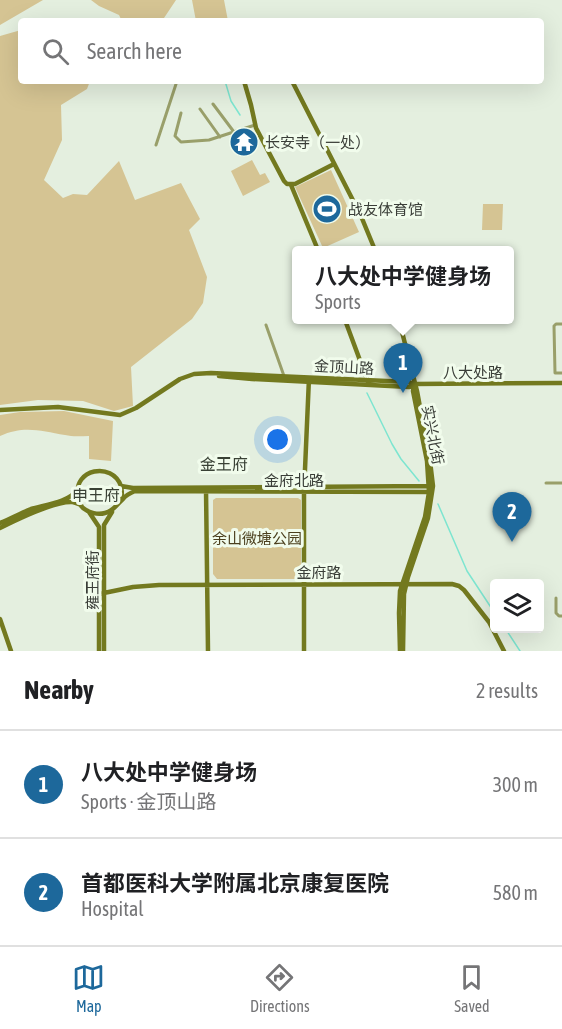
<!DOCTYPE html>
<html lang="en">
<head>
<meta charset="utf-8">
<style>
  :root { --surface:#fff; --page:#f2f2f2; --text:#202124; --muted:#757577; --line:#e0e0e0; --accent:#1d689b }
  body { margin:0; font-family:"Asap Condensed","Noto Sans SC",sans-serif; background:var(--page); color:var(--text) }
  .controls { position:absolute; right:18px; bottom:18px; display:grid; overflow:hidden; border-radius:6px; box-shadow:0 6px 24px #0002 }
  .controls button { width:54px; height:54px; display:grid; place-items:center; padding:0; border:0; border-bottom:2px solid var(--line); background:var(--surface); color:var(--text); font:30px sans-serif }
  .you { position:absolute; left:278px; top:440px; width:21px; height:21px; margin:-15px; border:4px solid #fff; border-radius:50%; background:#1a73e8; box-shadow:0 0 0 9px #1a73e833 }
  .badge { display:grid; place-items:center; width:39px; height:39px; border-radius:50%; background:var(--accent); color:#fff; font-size:20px; font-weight:700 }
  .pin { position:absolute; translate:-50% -50px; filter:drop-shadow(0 2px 3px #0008) }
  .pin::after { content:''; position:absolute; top:32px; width:21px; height:18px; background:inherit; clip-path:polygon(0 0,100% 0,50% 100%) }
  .popup { position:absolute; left:292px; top:246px; width:222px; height:78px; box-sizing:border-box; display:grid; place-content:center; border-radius:6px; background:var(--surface); filter:drop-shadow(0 2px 4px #0005); font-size:20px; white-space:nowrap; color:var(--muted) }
  .popup b { font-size:22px; color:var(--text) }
  .popup::after { content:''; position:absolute; left:50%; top:100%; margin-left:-12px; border:12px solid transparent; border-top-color:var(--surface) }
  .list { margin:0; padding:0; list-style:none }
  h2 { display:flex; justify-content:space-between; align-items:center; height:78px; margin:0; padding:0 24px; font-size:26px }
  h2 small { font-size:20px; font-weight:400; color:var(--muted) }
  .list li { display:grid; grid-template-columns:39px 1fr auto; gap:18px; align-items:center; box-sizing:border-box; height:108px; padding:0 24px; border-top:2px solid var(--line) }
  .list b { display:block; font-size:22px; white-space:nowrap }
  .list p { margin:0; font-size:20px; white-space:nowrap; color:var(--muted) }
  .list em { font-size:20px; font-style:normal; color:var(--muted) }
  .icon { flex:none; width:33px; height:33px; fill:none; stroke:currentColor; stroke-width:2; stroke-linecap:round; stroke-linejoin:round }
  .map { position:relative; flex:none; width:562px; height:651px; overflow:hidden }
  .search { position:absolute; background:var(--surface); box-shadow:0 6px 24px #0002; left:18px; right:18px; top:18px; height:66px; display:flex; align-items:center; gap:15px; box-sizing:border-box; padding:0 21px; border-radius:6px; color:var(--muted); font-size:22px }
  .sheet { height:294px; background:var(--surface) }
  nav { display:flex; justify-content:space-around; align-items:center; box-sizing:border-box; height:84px; border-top:2px solid var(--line); background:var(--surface); font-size:16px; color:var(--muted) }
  nav a { display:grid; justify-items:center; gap:3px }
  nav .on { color:var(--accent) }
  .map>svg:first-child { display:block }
  .green { fill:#d5c493 }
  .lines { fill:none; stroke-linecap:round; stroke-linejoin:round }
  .stream { stroke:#7de5d0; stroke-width:1.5 }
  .street { stroke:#999f6a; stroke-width:3 }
  .secondary { stroke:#73791f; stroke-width:4.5 }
  .labels { text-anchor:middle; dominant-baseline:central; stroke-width:6; stroke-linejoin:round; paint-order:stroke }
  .poi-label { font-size:15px; fill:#3a3e38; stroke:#f1fcec; text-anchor:start }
  .street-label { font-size:15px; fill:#3a3e38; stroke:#f1fcec }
  .park-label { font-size:15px; fill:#4b3f1d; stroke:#f1fcec }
  .neighbourhood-label { font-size:16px; fill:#394135; stroke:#f1fcec }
</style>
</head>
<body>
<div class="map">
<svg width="562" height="651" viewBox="0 0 562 651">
  <rect width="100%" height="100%" fill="#e4efdf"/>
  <path class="green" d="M0,0h43l-43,25z
    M91,0h85l-14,21h-40l-3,-6 -20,-9z
    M192,0h32l4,21h-32z
    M21,30v51h69l-3,8 -26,16 1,35 -18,40 19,18 10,-4 14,1 32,-34 16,39 46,-17 19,36 -11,11 18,47 -4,26 -11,16 -61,48 2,39 -19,5 -31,-10 -45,-1 -38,5v-369z
    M252,160l8,15 5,-2 5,9 -27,14 -12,-25z
    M331,170l28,62 -36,16 -28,-61z
    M483,204h20l-1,26h-20z
    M64,411l49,10 -2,40 -22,-2v-23c-8,0 -16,1 -24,-1 -24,-4 -41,-10 -65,1v-21l20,-3z
    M216,498h82l3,2v75l-5,4h-79l-4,-5v-74z"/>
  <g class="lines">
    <path class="stream" d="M225,81l6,20 9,14
      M367,393l25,51 9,15 18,22
      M438,504l29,67 27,41
      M505,628l15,23"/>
    <path class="street" d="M213,104l21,28
      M200,109l20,28
      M181,113l-6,23 6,6 28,-2 46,-15
      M156,145l21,-64
      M562,324h-6l-2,2 1,47h7
      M266,325l18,51
      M546,483h16
      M556,598v15l3,3h3"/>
    <path class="secondary" d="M244,81l7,24 5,23 28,53 3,3h8l39,-20
      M292,81l69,135 14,34
      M291,185l27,65
      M345,320l23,62
      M399,320l18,71 13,70 3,25 -5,32 -20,59 -4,17 -1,57
      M219,376l33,3 157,8 5,-3
      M0,410l58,-3 62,8 16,-7 44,-29 14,-5 17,-1 198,9 5,2 148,-1
      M121,486l12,2 300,-2
      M206,489l2,162
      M122,500c0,-5 0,-10 -1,-14 -9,-25 -48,-17 -43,10 0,4 2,9 5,12 6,5 15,7 22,5 9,-2 12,-9 18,-14 3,-4 7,-6 12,-8l297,1
      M89,512l10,15v124
      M0,523c10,-4 21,-10 31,-14 13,-4 38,-7 45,-18
      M0,528c16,-8 54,-27 72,-26 1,0 7,2 9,3
      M99,594l34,-7 26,-2 293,-1 7,2 5,4 25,32 15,29
      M0,619l11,32
      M104,651v-126l8,-13
      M304,651v-159l5,-114
      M400,651l-1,-38 1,-22 25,-74 4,-25 -2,-31 -14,-70 1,-7"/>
  </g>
  <defs>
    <g id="temple-disc" transform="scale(1.5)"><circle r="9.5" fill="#1d689b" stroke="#f1fcec"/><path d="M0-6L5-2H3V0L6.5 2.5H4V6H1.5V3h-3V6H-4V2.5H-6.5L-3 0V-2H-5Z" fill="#fff"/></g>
    <g id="stadium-disc" transform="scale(1.5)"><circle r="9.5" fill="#1d689b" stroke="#f1fcec"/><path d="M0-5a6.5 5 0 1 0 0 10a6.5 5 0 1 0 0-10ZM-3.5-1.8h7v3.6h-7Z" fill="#fff"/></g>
  </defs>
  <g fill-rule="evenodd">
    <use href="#temple-disc" x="244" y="142"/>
    <use href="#stadium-disc" x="327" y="209"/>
  </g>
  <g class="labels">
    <g class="poi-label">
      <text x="265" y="142">长安寺（一处）</text>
      <text x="348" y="209">战友体育馆</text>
    </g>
    <g class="street-label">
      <text transform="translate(344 367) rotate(3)">金顶山路</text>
      <text x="473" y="372">八大处路</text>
      <text transform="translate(433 435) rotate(79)">实兴北街</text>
      <text x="294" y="480">金府北路</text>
      <text x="319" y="572">金府路</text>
      <text transform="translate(92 580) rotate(-90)">雍王府街</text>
    </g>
    <g class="park-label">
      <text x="257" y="538">余山微塘公园</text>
    </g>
    <g class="neighbourhood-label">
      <text x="224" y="464">金王府</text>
      <text x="96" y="495">申王府</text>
    </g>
  </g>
</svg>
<div class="controls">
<button><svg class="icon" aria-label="layers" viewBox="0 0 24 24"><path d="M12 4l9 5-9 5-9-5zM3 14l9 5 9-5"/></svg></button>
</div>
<div class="you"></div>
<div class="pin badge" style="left:403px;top:393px">1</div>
<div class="popup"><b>八大处中学健身场</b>Sports</div>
<div class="pin badge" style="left:512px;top:542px">2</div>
<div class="search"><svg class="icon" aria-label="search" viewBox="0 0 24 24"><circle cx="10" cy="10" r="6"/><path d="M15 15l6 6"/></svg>Search here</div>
</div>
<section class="sheet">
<h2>Nearby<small>2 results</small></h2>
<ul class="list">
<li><span class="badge">1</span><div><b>八大处中学健身场</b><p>Sports · 金顶山路</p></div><em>300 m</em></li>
<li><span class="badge">2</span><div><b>首都医科大学附属北京康复医院</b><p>Hospital</p></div><em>580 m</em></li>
</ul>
</section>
<nav>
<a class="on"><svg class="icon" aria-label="map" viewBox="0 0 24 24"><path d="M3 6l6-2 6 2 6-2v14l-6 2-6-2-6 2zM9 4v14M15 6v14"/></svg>Map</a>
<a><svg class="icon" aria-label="directions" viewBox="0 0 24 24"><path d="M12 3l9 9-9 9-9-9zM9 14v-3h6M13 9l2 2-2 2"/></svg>Directions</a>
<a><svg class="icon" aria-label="saved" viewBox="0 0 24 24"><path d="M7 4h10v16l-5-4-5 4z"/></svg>Saved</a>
</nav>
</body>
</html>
